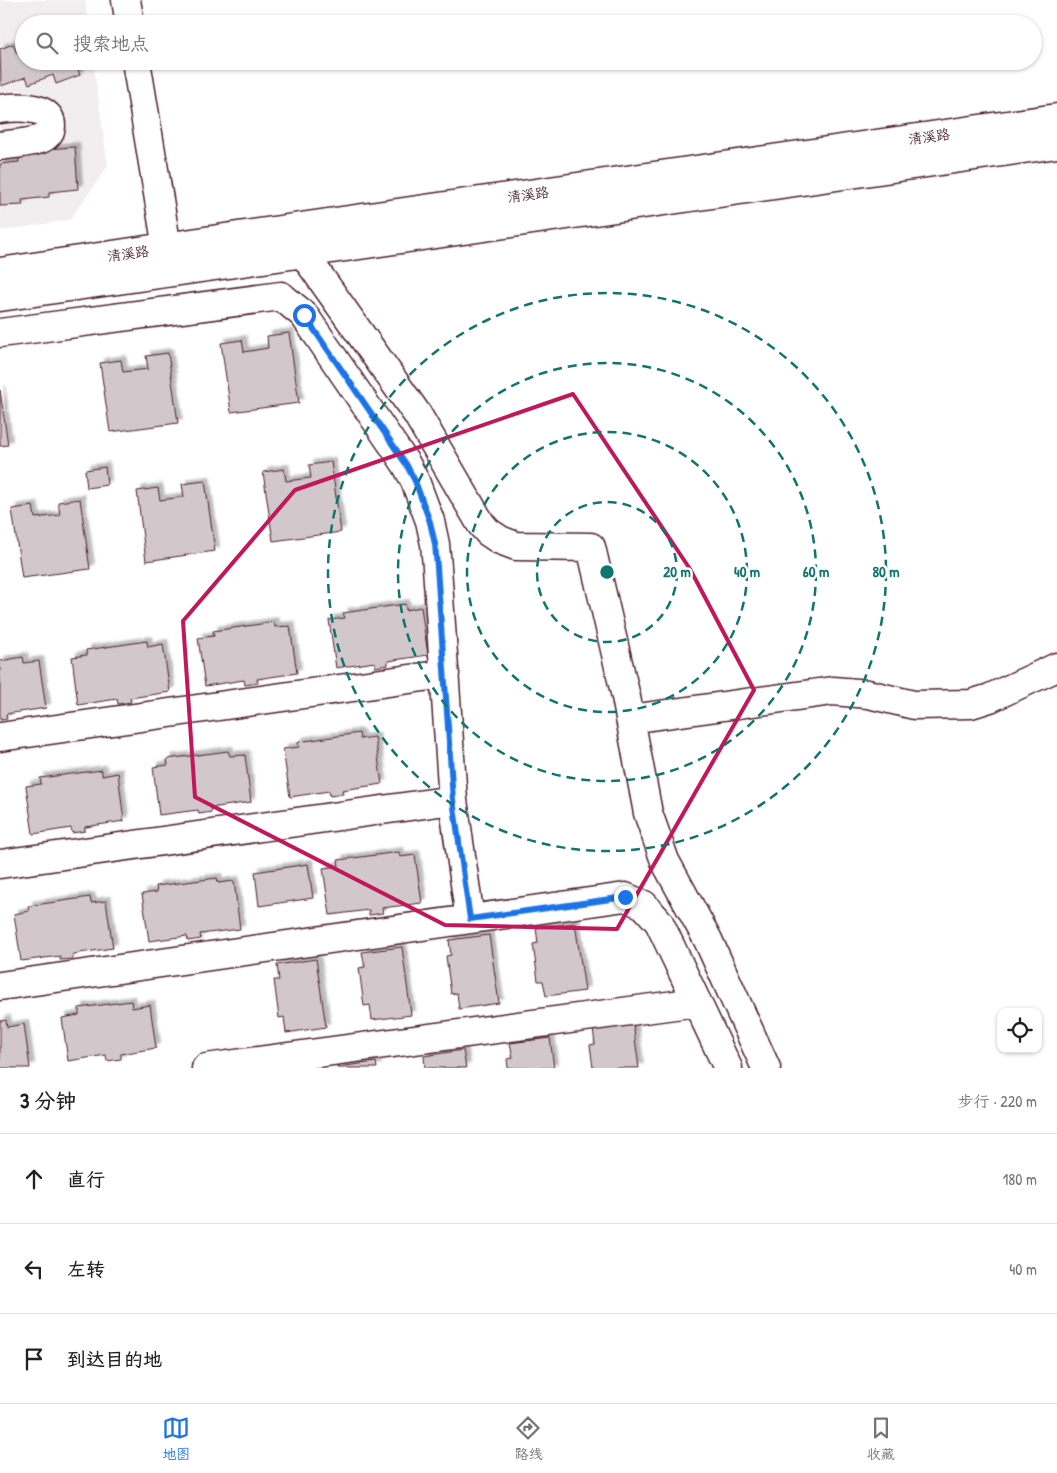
<!DOCTYPE html>
<html lang="zh">
<head>
<meta charset="utf-8">
<style>
  :root { --surface:#fff; --page:#f2f2f2; --text:#202124; --muted:#757577; --line:#e0e0e0; --accent:#1a73e8 }
  body { margin:0; font-family:"Patrick Hand","LXGW WenKai TC",sans-serif; background:var(--page); color:var(--text) }
  .controls { position:absolute; right:15px; bottom:15px; display:grid; overflow:hidden; border-radius:10px; box-shadow:0 1px 4px #0004 }
  .controls button { width:45px; height:45px; display:grid; place-items:center; padding:0; border:0; border-bottom:1px solid var(--line); background:var(--surface); color:var(--text); font:25px sans-serif }
  .stop { position:absolute; width:15px; height:15px; margin:-11px; border:4px solid #1a73e8; border-radius:50%; background:#fff }
  .stop.end { background:#1a73e8; border-color:#fff; box-shadow:0 1px 5px #0008 }
  .list { margin:0; padding:0; list-style:none }
  h2 { display:flex; justify-content:space-between; align-items:center; height:65px; margin:0; padding:0 20px; font-size:21px }
  h2 small { font-size:16px; font-weight:400; color:var(--muted) }
  .list li { display:grid; grid-template-columns:32px 1fr auto; gap:15px; align-items:center; box-sizing:border-box; height:90px; padding:0 20px; border-top:1px solid var(--line) }
  .list b { display:block; font-size:19px; white-space:nowrap }
  .list em { font-size:16px; font-style:normal; color:var(--muted) }
  .icon { flex:none; width:28px; height:28px; fill:none; stroke:currentColor; stroke-width:2; stroke-linecap:round; stroke-linejoin:round }
  .map { position:relative; flex:none; width:1057px; height:1068px; overflow:hidden }
  .search { position:absolute; background:var(--surface); box-shadow:0 1px 4px #0004; left:15px; right:15px; top:15px; height:55px; display:flex; align-items:center; gap:12px; box-sizing:border-box; padding:0 18px; border-radius:28px; color:var(--muted); font-size:19px }
  .sheet { height:335px; background:var(--surface) }
  nav { display:flex; justify-content:space-around; align-items:center; box-sizing:border-box; height:70px; border-top:1px solid var(--line); background:var(--surface); font-size:14px; color:var(--muted) }
  nav a { display:grid; justify-items:center; gap:2px }
  nav .on { color:var(--accent) }
  .map>svg:first-child { display:block }
  .built { fill:#f2eeef }
  .building { fill:#d2c7cb; stroke:#4a1f2b; filter:url(#shadow) }
  .lines { fill:none; stroke-linecap:round; stroke-linejoin:round }
  .minor-casing { stroke:#4a1f2b; stroke-width:31 }
  .minor { stroke:#fff; stroke-width:28 }
  .route { stroke:#1a73e8; stroke-width:6 }
  .marked { fill:none; stroke:#c2185b; stroke-width:4; stroke-linejoin:round }
  .ring { fill:none; stroke:#0f766e; stroke-width:2.5; stroke-dasharray:9 6 }
  .labels { text-anchor:middle; dominant-baseline:central; stroke-width:5; stroke-linejoin:round; paint-order:stroke }
  .street-label { font-size:14px; fill:#4a1f2b; stroke:#fff }
  .centre { fill:#0f766e; stroke:#fff; stroke-width:2.5 }
  .ring-label { font-size:15px; text-anchor:middle; font-weight:bold; fill:#0f766e; stroke:#fff; stroke-width:5; stroke-linejoin:round; paint-order:stroke }
</style>
</head>
<body>
<div class="map">
<svg width="1057" height="1068" viewBox="0 0 1057 1068">
  <defs>
    <filter id="shadow"><feDropShadow dx="4.5" dy="-4.5" stdDeviation="1" flood-color="#0004"/></filter>
  </defs>
  <rect width="100%" height="100%" fill="#fff"/>
  <filter id="ink" filterUnits="userSpaceOnUse"><feTurbulence type="fractalNoise" baseFrequency=".02" numOctaves="2"/><feDisplacementMap in="SourceGraphic" scale="10" xChannelSelector="R" yChannelSelector="G"/><feConvolveMatrix kernelMatrix="1 2 1 2 8 2 1 2 1" color-interpolation-filters="sRGB"/></filter>
  <g filter="url(#ink)">
    <path class="built" d="M0,0h85l3,24h-64v37h69l15,105 -38,54 -70,11z"/>
    <path class="building" d="M13,44l4,10 7,-3v10h51l5,14 -24,9 -3,-9 -24,9 -3,-7 -25,9 -1,-37z
      M75,147l3,42 -29,3v5l-27,3 1,5 -23,1v-42l19,-2v-7l27,-2v-4z
      M289,333l10,70 -68,9 -10,-69 21,-3 2,12 24,-4 -1,-12z
      M168,353l10,70 -68,9 -10,-69 21,-3 2,12 25,-3 -2,-13z
      M0,390l8,55 -8,1z
      M331,462l10,70 -68,9 -10,-69 21,-3 2,12 25,-3 -2,-13z
      M105,467l2,18 -20,3 -2,-18z
      M205,481l10,70 -69,10 -9,-70 21,-3 2,12 24,-3 -2,-13z
      M80,499l10,70 -68,9 -10,-69 21,-3 2,12 25,-3 -2,-13z
      M405,604l1,6 15,-3 7,48 -40,6v4l-13,2v-5l-39,6 -7,-48 16,-2 -2,-5z
      M274,622l1,5 15,-1 7,47 -40,6 1,4 -13,2 -1,-5 -39,6 -7,-48 16,-2 -1,-5z
      M147,641l1,6 15,-3 7,48 -40,6 1,4 -13,2 -1,-5 -39,6 -6,-48 15,-2 -1,-5z
      M23,657l1,6 15,-2 7,47 -40,6 1,5 -7,1v-59z
      M359,733l1,6 15,-2 7,47 -40,6 1,4 -13,2 -1,-5 -39,6 -7,-48 16,-2 -1,-5z
      M228,751l2,5 15,-1 6,47 -40,6 1,4 -13,2 -1,-4 -39,5 -6,-48 15,-2 -1,-6z
      M102,770v6l16,-3 6,48 -39,6v4l-13,2 -1,-5 -38,6 -7,-48 15,-2 -1,-6z
      M399,852l1,5 15,-2 7,48 -40,5 1,5 -14,2v-5l-39,5 -7,-47 16,-2 -1,-6z
      M308,864l5,34 -54,8 -4,-34z
      M217,878l1,5 16,-2 6,48 -40,5 1,5 -13,2 -1,-5 -38,5 -7,-47 15,-2 -1,-6z
      M90,897l1,6 15,-2 7,47 -40,6v5l-13,1v-4l-39,5 -7,-47 15,-3 -1,-5z
      M575,923l10,68 -39,5 -3,-15h-5l-5,-37 5,-1 -2,-15z
      M489,935l10,68 -40,6 -2,-16 -6,1 -5,-38 5,-1 -2,-15z
      M402,947l9,68 -39,5 -2,-15 -6,1 -5,-38 6,-1 -3,-15z
      M316,959l10,68 -40,6 -2,-16 -5,1 -5,-38h5l-2,-15z
      M131,1001l1,7 18,-3 6,43 -35,6v5l-14,2 -1,-6 -38,6 -6,-43 17,-3v-7z
      M6,1020l1,7 17,-3 6,44h-30v-47z
      M633,1023l6,45h-46l-3,-23 5,-1 -2,-15z
      M550,1038l4,30h-46l-1,-9 6,-1 -3,-15z
      M463,1050l3,18h-41l-1,-12z
      M376,1062l1,6h-40v-1z"/>
    <g class="lines">
      <g class="minor-casing">
        <path id="minor" d="M126,0l4,24
          M136,61l31,187
          M0,109c13,-2 51,-5 51,16 0,6 -3,10 -8,13 -10,5 -31,6 -43,8
          M303,253l114,161 64,110 7,8 12,8 16,6 75,1 35,150 22,116 17,48 43,79 58,128
          M0,272l238,-36 819,-118
          M0,297l1057,-153
          M0,333l281,-37 23,19 102,149 9,17 15,40 5,23 2,23 16,233 17,119
          M630,719l203,-28 35,3 46,11 57,-1 19,-6 67,-31
          M0,737l445,-63
          M0,864l453,-64
          M0,986l625,-89 19,8 15,17 69,146
          M206,1068l491,-66"/>
      </g>
      <use href="#minor" class="minor"/>
    </g>
  </g>
  <g class="lines" filter="url(#ink)">
    <path class="route" d="M304,315l102,149 9,17 15,41 5,22 2,23 16,233 17,119 155,-22"/>
  </g>
  <path class="marked" d="M573,394l117,175 64,121 -137,239 -172,-4 -250,-128 -12,-176 112,-131z"/>
  <g class="ring">
    <circle cx="607" cy="572" r="70"/>
    <circle cx="607" cy="572" r="140"/>
    <circle cx="607" cy="572" r="209"/>
    <circle cx="607" cy="572" r="279"/>
  </g>
  <g class="labels">
    <g class="street-label">
      <text transform="translate(929 136) rotate(-8)">清溪路</text>
      <text transform="translate(528 194) rotate(-8)">清溪路</text>
      <text transform="translate(128 253) rotate(-8)">清溪路</text>
    </g>
  </g>
  <circle cx="607" cy="572" r="8" class="centre"/>
  <g class="ring-label">
    <text x="677" y="577">20 m</text>
    <text x="747" y="577">40 m</text>
    <text x="816" y="577">60 m</text>
    <text x="886" y="577">80 m</text>
  </g>
</svg>
<div class="controls">
<button><svg class="icon" aria-label="locate" viewBox="0 0 24 24"><circle cx="12" cy="12" r="6"/><path d="M12 2v4M12 18v4M2 12h4M18 12h4"/></svg></button>
</div>
<div class="stop" style="left:304px;top:315px"></div>
<div class="stop end" style="left:625px;top:897px"></div>
<div class="search"><svg class="icon" aria-label="search" viewBox="0 0 24 24"><circle cx="10" cy="10" r="6"/><path d="M15 15l6 6"/></svg>搜索地点</div>
</div>
<section class="sheet">
<h2>3 分钟<small>步行 · 220 m</small></h2>
<ul class="list">
<li><svg class="icon" aria-label="ahead" viewBox="0 0 24 24"><path d="M12 20V5M6 11l6-6 6 6"/></svg><div><b>直行</b></div><em>180 m</em></li>
<li><svg class="icon" aria-label="left" viewBox="0 0 24 24"><path d="M17 20v-9H6M10 6l-5 5 5 5"/></svg><div><b>左转</b></div><em>40 m</em></li>
<li><svg class="icon" aria-label="arrive" viewBox="0 0 24 24"><path d="M6 21V4h12l-3 4 3 4H6"/></svg><div><b>到达目的地</b></div></li>
</ul>
</section>
<nav>
<a class="on"><svg class="icon" aria-label="map" viewBox="0 0 24 24"><path d="M3 6l6-2 6 2 6-2v14l-6 2-6-2-6 2zM9 4v14M15 6v14"/></svg>地图</a>
<a><svg class="icon" aria-label="directions" viewBox="0 0 24 24"><path d="M12 3l9 9-9 9-9-9zM9 14v-3h6M13 9l2 2-2 2"/></svg>路线</a>
<a><svg class="icon" aria-label="saved" viewBox="0 0 24 24"><path d="M7 4h10v16l-5-4-5 4z"/></svg>收藏</a>
</nav>
</body>
</html>
